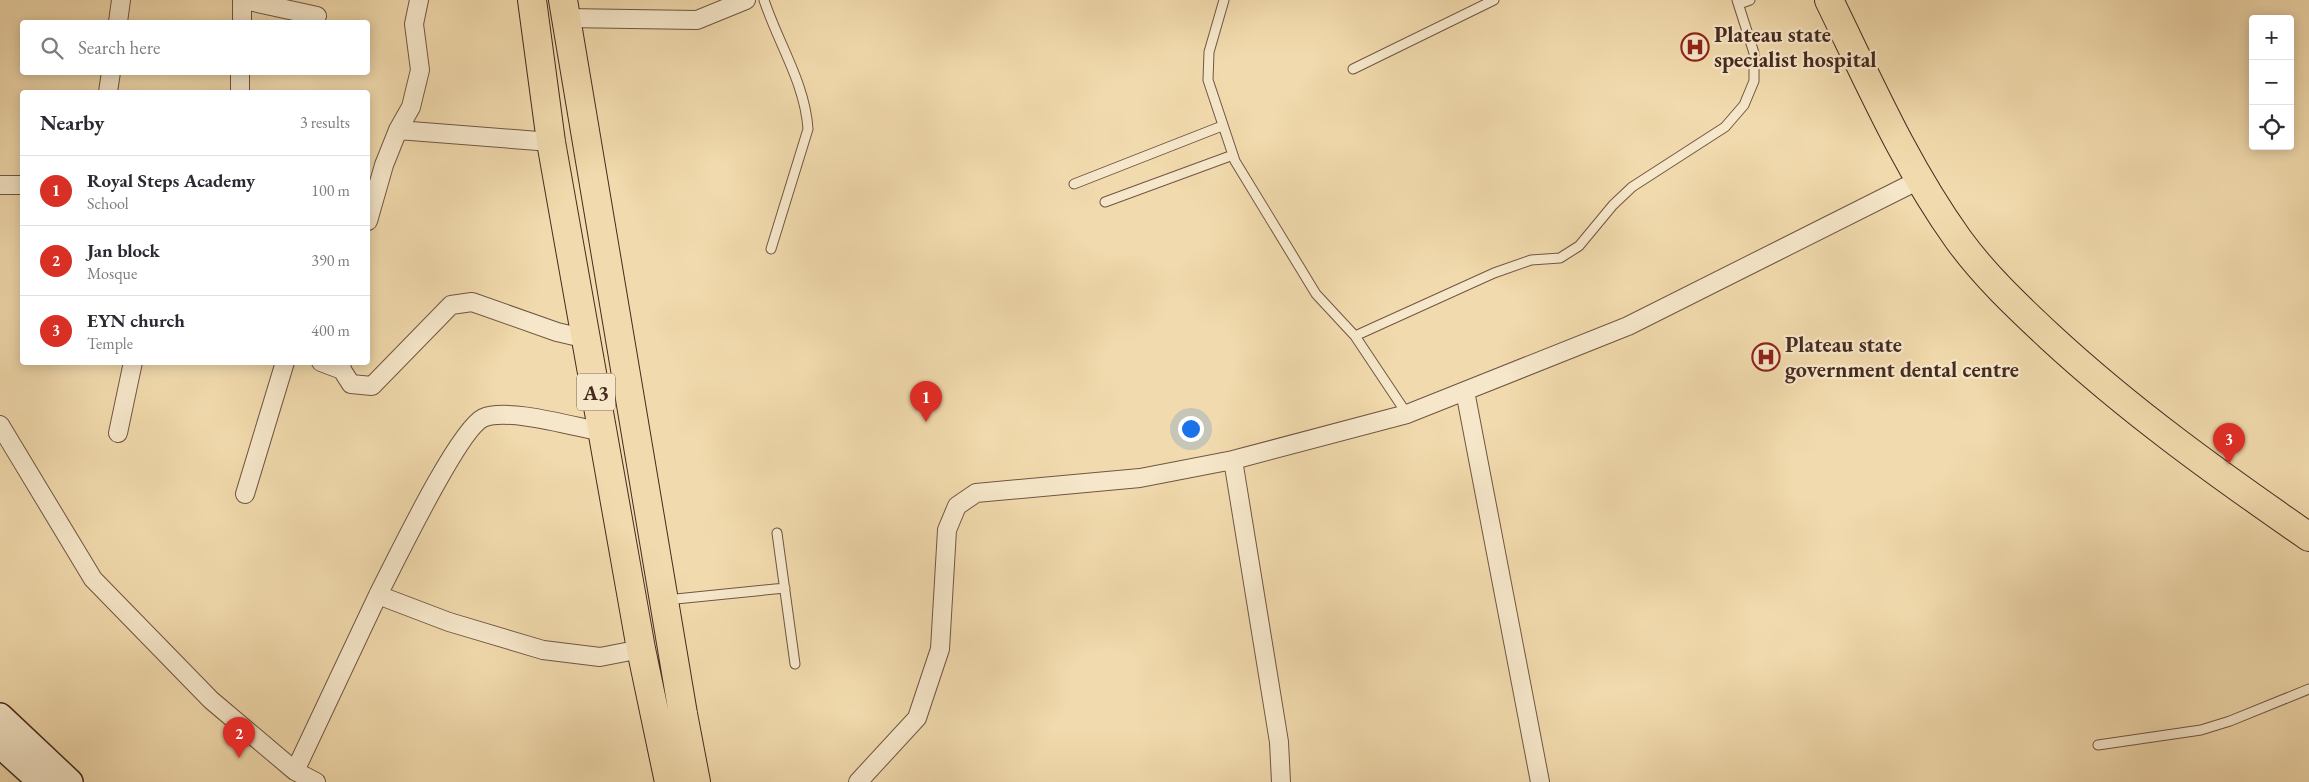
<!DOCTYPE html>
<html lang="en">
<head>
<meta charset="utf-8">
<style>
  :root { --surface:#fff; --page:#f7f7f7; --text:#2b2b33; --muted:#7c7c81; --line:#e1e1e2; --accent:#d93025 }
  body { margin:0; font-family:"EB Garamond",serif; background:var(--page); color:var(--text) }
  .controls { position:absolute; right:15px; top:15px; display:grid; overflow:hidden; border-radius:5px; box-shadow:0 2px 12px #0003 }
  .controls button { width:45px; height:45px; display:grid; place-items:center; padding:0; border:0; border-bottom:1px solid var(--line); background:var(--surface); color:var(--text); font:25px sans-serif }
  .you { position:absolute; left:1190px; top:428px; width:18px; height:18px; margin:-12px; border:4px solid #fff; border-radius:50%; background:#1a73e8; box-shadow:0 0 0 8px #1a73e833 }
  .badge { display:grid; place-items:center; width:32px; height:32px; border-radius:50%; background:var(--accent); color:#fff; font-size:16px; font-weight:700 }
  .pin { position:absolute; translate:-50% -41px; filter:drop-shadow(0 1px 2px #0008) }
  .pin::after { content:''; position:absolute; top:26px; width:18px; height:15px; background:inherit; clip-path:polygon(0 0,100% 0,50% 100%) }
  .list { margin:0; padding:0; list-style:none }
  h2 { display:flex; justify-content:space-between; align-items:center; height:65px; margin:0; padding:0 20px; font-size:21px }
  h2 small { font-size:16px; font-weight:400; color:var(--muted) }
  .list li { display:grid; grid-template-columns:32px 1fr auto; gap:15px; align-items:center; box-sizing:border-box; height:70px; padding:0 20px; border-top:1px solid var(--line) }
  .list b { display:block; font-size:19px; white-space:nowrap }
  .list p { margin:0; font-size:16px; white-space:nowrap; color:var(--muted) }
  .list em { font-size:16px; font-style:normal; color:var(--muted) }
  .icon { flex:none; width:28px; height:28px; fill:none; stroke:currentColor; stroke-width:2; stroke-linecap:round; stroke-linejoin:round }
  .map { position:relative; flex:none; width:2309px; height:782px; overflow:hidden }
  .search { position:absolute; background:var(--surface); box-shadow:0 2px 12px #0003; left:20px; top:20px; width:350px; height:55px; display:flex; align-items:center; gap:12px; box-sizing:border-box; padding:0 18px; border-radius:5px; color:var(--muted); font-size:19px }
  .panel { position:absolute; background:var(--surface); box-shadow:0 2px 12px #0003; left:20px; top:90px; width:350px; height:275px; border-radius:5px }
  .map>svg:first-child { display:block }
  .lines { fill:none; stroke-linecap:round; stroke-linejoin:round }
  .lane-casing { stroke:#705643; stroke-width:11 }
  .street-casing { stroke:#705643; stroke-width:20 }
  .secondary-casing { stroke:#452a20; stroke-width:28 }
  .primary-casing { stroke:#452a20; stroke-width:30 }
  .highway-casing { stroke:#452a20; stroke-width:30 }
  .lane { stroke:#f6e7ca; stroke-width:9 }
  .street { stroke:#f6e7ca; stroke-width:18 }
  .secondary { stroke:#f6e7ca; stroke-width:25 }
  .primary { stroke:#f1daad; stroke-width:28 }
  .highway { stroke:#f1daad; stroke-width:28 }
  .labels { text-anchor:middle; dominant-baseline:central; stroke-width:4.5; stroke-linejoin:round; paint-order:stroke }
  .shield { fill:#f6e7ca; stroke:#7a6353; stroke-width:1 }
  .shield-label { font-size:21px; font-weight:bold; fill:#452a20 }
  .poi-label { font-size:22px; font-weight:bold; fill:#452a20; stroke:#f6e7ca; text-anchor:start }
</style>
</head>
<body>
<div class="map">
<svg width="2309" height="782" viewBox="0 0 2309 782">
  <rect width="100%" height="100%" fill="#f1daad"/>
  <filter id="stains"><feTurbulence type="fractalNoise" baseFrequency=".004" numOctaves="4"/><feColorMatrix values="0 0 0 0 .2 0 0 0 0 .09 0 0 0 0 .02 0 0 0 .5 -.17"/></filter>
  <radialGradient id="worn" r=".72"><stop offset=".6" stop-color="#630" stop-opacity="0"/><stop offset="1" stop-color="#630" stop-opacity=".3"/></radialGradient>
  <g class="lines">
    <g class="lane-casing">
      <path id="lane" d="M764,0c14,43 41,83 44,129l-37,120
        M1224,0l-15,52 -1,28 27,81 81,133 39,42 52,78
        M1739,4l11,-4
        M1353,69l141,-69
        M1074,184l148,-58
        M1105,202l128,-47
        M1355,336l139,-63 37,-13 29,-2 19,-12 34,-41 19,-18 93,-60 19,-22 10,-24v-28l-17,-53
        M777,533l18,131
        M666,600l119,-12
        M2098,745l103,-15 29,-9 79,-32"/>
    </g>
    <g class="street-casing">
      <path id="street" d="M244,0l73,16
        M565,18l132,2 49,-20
        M118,22l3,-22
        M242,22v-22
        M108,92l3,-20
        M240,92v-20
        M398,130l153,12
        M0,185h22
        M368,221l16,-56 14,-35 13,-23 9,-37 -6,-46 5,-24
        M321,362l21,8 -1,-8
        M342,370l9,14 21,2 79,-81 21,-3 85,30 30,7
        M1465,391l75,391
        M0,425l93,154 118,121 84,71 21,11
        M118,433l15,-71
        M1233,460l46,282 2,40
        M245,494l40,-132
        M378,595c16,-31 80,-165 105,-177 24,-11 92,9 120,14
        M295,771l83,-176 71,27 94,28 57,7 41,-8
        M858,782l59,-64 23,-69 7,-119 10,-24 19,-13 164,-15 93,-18 174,-46 221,-88 291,-146"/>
    </g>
    <g class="secondary-casing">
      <path id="secondary" d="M0,716l70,66
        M0,745l41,37"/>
    </g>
    <g class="primary-casing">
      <path id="primary" d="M1829,0c40,82 76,165 129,239 26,36 59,67 91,97 81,75 169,138 260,201"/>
    </g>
    <g class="highway-casing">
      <path id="highway" d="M532,0l19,142 90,507 28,133
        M563,0l120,714 13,68"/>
    </g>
    <use href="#lane" class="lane"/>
    <use href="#street" class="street"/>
    <use href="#secondary" class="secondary"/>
    <use href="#primary" class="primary"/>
    <use href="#highway" class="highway"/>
  </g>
  <defs>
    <g id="hospital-ring" transform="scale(1.4375)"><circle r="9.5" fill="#f6e7ca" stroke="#8f2418" stroke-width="1.5"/><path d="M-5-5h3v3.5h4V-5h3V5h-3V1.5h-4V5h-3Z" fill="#8f2418"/></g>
  </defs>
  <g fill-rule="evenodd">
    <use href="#hospital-ring" x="1695" y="47"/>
    <use href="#hospital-ring" x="1766" y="357"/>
  </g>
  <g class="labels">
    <rect class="shield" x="577" y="373.5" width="38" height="37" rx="4"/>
    <g class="shield-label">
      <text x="596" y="392">A3</text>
    </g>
    <g class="poi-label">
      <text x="1714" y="34">Plateau state<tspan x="1714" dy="25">specialist hospital</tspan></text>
      <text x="1785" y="344">Plateau state<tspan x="1785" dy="25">government dental centre</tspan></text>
    </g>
  </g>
  <rect width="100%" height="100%" filter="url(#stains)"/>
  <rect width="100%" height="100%" fill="url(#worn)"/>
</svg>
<div class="controls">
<button>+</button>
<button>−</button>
<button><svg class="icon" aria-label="locate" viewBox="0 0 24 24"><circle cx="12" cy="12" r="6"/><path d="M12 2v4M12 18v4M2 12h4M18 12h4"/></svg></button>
</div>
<div class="you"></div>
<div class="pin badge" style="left:926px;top:422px">1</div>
<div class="pin badge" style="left:239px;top:758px">2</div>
<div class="pin badge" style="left:2229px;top:464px">3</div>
<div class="search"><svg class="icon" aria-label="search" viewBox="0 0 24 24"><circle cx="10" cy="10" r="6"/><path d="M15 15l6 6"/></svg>Search here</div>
<section class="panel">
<h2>Nearby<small>3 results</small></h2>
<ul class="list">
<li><span class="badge">1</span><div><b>Royal Steps Academy</b><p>School</p></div><em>100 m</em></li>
<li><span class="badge">2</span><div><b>Jan block</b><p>Mosque</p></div><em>390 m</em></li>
<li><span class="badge">3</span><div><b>EYN church</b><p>Temple</p></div><em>400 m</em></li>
</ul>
</section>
</div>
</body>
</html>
